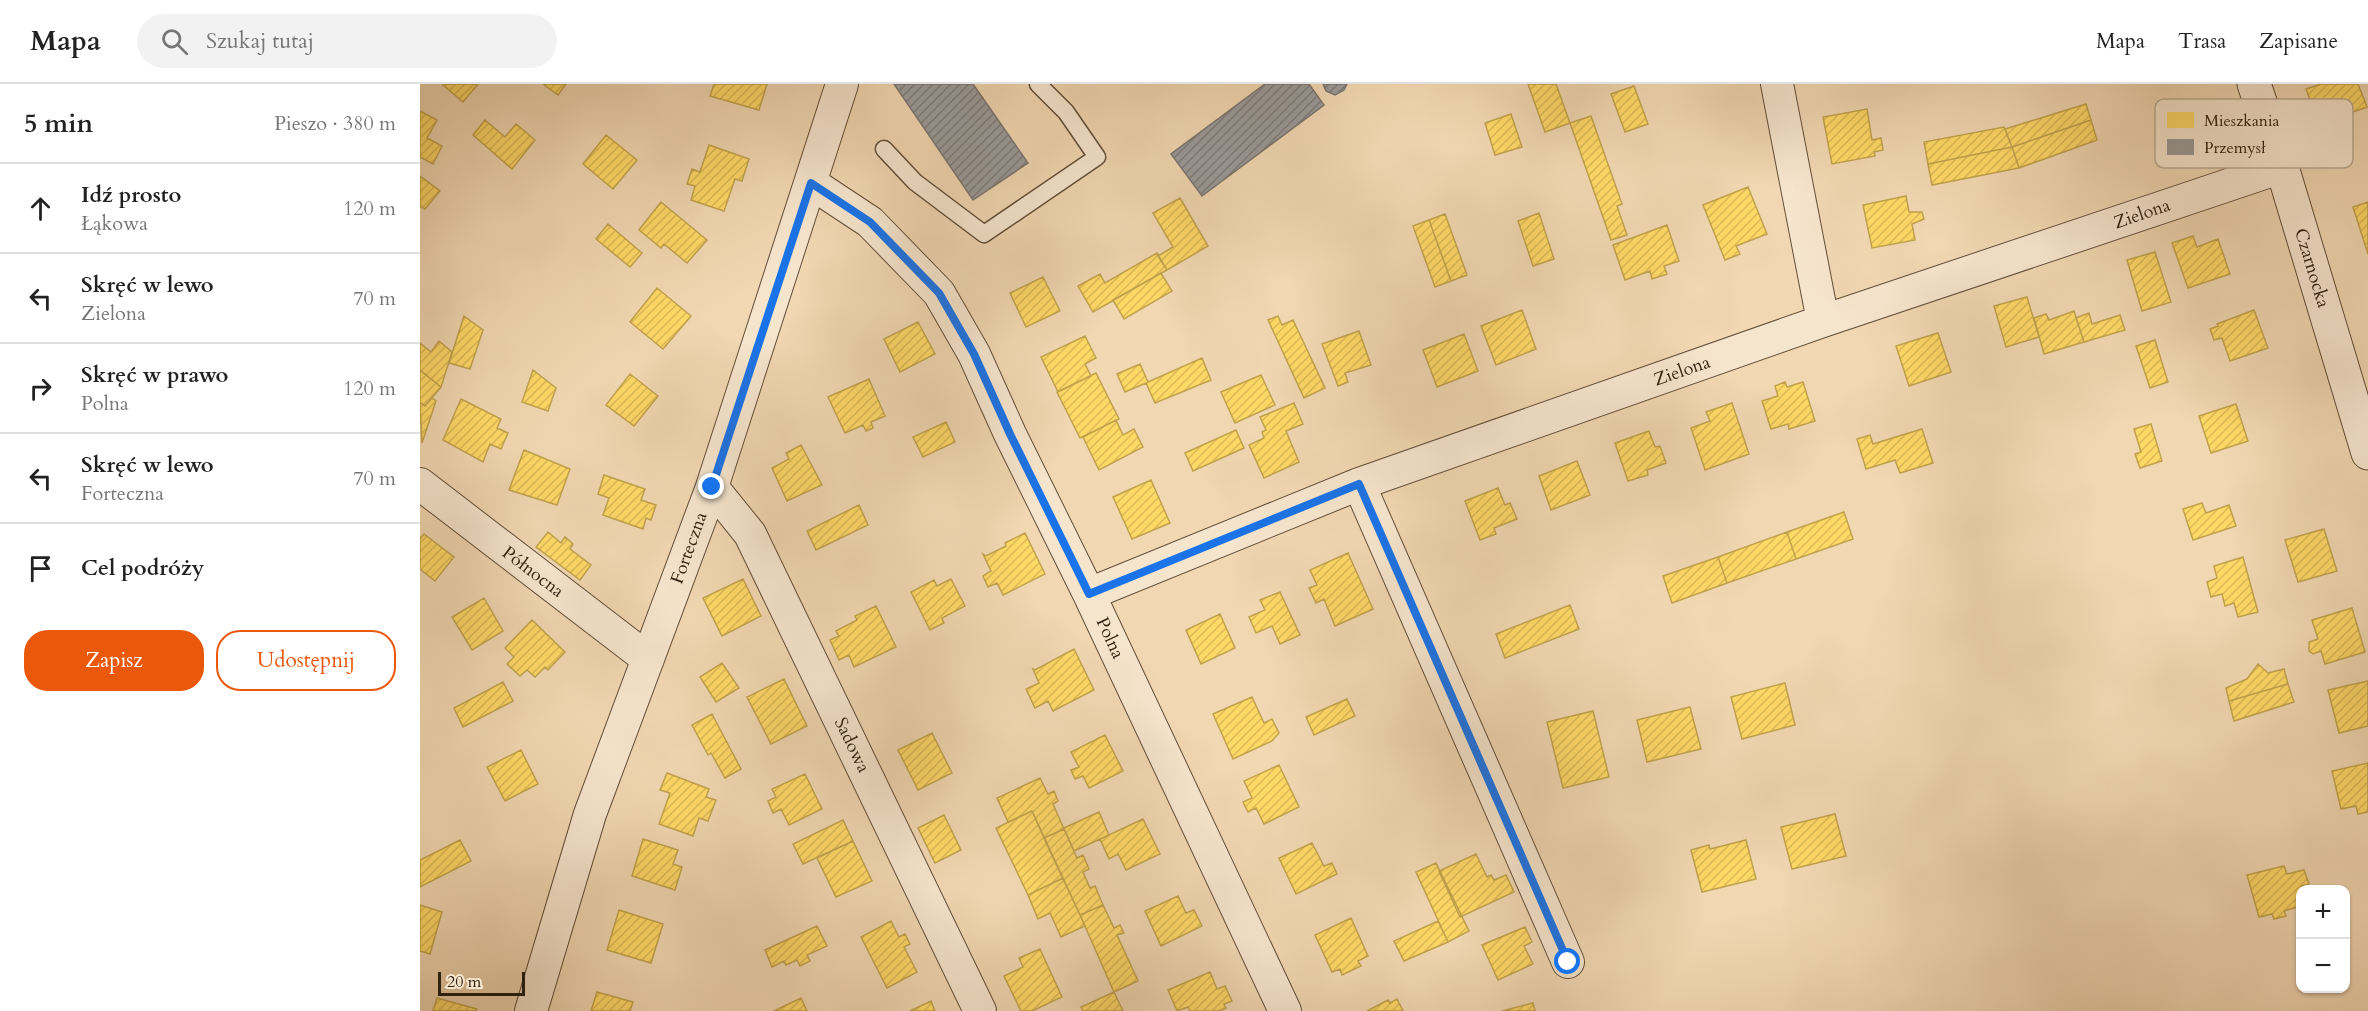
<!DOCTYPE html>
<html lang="pl">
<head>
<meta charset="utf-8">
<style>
  :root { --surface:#fff; --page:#f2f2f2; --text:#222; --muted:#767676; --line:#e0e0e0; --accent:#ea580c }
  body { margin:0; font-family:Cardo,serif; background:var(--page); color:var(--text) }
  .controls { position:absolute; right:18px; bottom:18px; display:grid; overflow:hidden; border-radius:12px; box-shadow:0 2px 4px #0004 }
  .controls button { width:54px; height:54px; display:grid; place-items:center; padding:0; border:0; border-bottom:2px solid var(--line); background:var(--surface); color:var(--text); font:30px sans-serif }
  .scale { position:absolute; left:18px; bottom:15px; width:87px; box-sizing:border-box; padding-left:6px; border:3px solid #31210f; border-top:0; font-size:16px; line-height:21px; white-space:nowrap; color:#31210f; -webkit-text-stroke:4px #f6e5cd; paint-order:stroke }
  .stop { position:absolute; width:18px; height:18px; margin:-14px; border:4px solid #1a73e8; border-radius:50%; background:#fff }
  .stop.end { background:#1a73e8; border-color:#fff; box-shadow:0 2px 6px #0008 }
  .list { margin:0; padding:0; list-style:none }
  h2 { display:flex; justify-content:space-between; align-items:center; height:78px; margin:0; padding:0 24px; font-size:26px }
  h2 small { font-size:20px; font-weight:400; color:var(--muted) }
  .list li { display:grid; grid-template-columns:39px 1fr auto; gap:18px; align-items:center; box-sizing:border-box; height:90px; padding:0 24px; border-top:2px solid var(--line) }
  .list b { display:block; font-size:22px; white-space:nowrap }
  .list p { margin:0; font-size:20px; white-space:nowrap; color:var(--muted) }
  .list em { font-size:20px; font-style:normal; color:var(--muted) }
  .actions { display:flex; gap:12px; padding:18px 24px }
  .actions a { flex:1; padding:14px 0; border:2px solid var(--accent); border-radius:24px; text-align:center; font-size:21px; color:var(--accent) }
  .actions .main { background:var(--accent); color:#fff }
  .icon { flex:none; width:33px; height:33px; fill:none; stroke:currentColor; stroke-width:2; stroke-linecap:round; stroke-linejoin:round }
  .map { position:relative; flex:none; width:1948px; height:927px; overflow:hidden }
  header { display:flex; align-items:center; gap:36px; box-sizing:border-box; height:84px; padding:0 30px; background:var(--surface); border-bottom:2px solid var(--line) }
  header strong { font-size:28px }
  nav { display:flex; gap:33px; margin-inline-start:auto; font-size:21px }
  .search { width:420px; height:54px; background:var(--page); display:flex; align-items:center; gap:15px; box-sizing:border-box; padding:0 21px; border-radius:33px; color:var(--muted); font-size:22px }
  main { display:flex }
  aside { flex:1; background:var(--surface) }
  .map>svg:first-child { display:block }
  .homes { fill:url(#homes-hatch); stroke:#c1a24c; stroke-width:1.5 }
  .industry { fill:url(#industry-hatch); stroke:#7a7570; stroke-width:1.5 }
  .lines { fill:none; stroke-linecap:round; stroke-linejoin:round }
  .service-casing { stroke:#614e38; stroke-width:19 }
  .minor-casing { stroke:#614e38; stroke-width:34 }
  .tertiary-casing { stroke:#614e38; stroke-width:35 }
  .service { stroke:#f6e5cd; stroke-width:16 }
  .minor { stroke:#f6e5cd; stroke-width:32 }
  .tertiary { stroke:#f6e5cd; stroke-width:33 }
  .route { stroke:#1a73e8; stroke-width:8 }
  .labels { text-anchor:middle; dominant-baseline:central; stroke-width:6; stroke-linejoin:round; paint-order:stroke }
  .street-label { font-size:18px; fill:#31210f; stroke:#f6e5cd }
  .key { fill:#f6e5cd; stroke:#bbaa94; stroke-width:1.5 }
  .key-label { font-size:16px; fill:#31210f }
</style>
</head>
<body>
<header>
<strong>Mapa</strong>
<div class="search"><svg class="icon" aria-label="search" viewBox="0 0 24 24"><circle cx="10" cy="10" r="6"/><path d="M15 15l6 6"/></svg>Szukaj tutaj</div>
<nav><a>Mapa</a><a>Trasa</a><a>Zapisane</a></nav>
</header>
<main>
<aside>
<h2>5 min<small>Pieszo · 380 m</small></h2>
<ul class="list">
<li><svg class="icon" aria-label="ahead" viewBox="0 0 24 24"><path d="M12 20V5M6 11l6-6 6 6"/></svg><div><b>Idź prosto</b><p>Łąkowa</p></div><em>120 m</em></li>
<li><svg class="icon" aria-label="left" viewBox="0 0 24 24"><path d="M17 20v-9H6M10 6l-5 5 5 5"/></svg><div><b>Skręć w lewo</b><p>Zielona</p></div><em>70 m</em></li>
<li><svg class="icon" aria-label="right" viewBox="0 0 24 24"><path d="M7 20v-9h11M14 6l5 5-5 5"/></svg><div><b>Skręć w prawo</b><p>Polna</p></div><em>120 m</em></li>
<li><svg class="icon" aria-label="left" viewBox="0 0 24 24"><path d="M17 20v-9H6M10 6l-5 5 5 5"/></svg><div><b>Skręć w lewo</b><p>Forteczna</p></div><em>70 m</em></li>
<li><svg class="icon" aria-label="arrive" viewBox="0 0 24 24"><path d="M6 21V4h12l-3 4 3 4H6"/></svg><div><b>Cel podróży</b></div></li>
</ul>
<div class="actions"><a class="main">Zapisz</a><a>Udostępnij</a></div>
</aside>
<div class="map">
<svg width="1948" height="927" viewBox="0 0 1948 927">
  <defs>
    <pattern id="homes-hatch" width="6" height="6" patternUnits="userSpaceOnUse" patternTransform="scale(1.5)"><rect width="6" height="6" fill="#ffd966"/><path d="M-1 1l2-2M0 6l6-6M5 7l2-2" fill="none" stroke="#dbba57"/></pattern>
    <pattern id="industry-hatch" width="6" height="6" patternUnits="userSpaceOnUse" patternTransform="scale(1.5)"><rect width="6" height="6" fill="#999"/><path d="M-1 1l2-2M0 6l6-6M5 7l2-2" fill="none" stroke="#7d7c7b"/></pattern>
  </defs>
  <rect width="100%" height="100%" fill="#f1d7b2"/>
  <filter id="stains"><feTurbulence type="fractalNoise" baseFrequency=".00333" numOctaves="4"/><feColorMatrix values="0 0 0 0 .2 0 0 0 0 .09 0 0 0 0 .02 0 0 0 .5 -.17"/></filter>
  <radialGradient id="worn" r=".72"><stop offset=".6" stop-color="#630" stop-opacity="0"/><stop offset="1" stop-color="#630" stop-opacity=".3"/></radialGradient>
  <path class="homes" d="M22,0h36l-15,18z
    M123,0h23l-8,11z
    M294,0h53l-8,26 -49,-14z
    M1108,0h28l14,39 -25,9z
    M1901,0h37l9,23 -48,17 -13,-35z
    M1214,2l14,38 -23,8 -14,-38z
    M1666,20l5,16 -79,27 -7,-18z
    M1447,25l5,31 9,-2 2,12 -9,2 1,4 -43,8 -9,-47z
    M0,27l17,9 -10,18 15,8 -9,18 -13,-7z
    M1091,30l11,33 -27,8 -10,-32z
    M1171,32l31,88 -5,2 10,29 -16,5 -41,-117z
    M65,36l20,17 11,-13 19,16 -23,29 -39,-34z
    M1671,36l6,20 -78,28 -7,-21z
    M1584,43l8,20 -84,17 -4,-22z
    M186,51l31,25 -24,29 -30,-25z
    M289,61l40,14 -7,22 -7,-2 -11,32 -33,-11 4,-14 -8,-2 5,-15 8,3z
    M1592,63l7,21 -87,17 -4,-21z
    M0,92l20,15 -15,18 -5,-3z
    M1328,103l19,47 -31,12 4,8 -15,6 -22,-55z
    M1486,112l3,16h13l2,7 -12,5 3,16 -43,8 -9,-43z
    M760,114l28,48 -41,24 -9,-14 15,-9 -20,-34z
    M241,118l46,38 -20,23 -23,-19 -3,4 -22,-18z
    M1948,118v52l-15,-47z
    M1119,129l15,46 -21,7 -15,-45z
    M1025,130l22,61 -16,6 -22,-61z
    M1009,136l22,61 -16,6 -22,-61z
    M188,140l34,29 -12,14 -34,-28z
    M1247,141l12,36 -15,5 3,8 -15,5 -2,-8 -25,9 -12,-35z
    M1773,152l4,11 21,-8 12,35 -42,14 -16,-45z
    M1735,168l16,50 -29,9 -15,-51z
    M737,169l10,17 -74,42 -15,-26 22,-12 5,9z
    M741,189l11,18 -48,28 -11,-19z
    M623,193l17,34 -34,16 -16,-34z
    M237,204l34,28 -28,33 -33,-27z
    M1607,213l12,40 -33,10 -12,-41z
    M1102,226l14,39 -40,16 -15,-39z
    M1834,226l14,38 -38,13 -8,-23 -8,2 -4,-11 8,-3 -1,-2z
    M1654,227l10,31 -40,12 -10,-36 12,-4 3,6z
    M1669,229l3,11 28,-9 5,15 -41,12 -8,-24z
    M44,232l19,14 -13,39 -21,-6z
    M858,232l4,9 11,-5 32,68 -21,10 -36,-78z
    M498,238l17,32 -35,18 -16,-33z
    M939,247l12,34 -26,8 3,9 -10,4 -16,-42z
    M1518,249l13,39 -42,14 -13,-40z
    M1044,250l14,37 -41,16 -14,-37z
    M665,252l11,22 -11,6 6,12 -33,16 -17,-35z
    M1735,256l13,42 -18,6 -14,-42z
    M19,257l13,11 -11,35 -21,-17v-27l11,9z
    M782,274l9,22 -56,23 -9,-20 -21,9 -8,-18 23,-10 8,18z
    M0,286l21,17 -16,19 -5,-4z
    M113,286l23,18 -8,23 -26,-9z
    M676,289l23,46 -39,19 -23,-46z
    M210,290l28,22 -24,30 -28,-21z
    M841,291l14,30 -40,18 -14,-31z
    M449,295l16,37 -14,6 2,6 -7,3 -3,-6 -18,8 -17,-36z
    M1365,298l2,5 16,-5 12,39 -26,8 -1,-5 -17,5 -9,-28 16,-5 -3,-10z
    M12,314l4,3 -14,42 -2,-41 5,4z
    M41,315l40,20 -4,9 11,5 -7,16 -11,-5 -7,18 -40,-22z
    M874,319l9,21 -17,7 13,31 -35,16 -15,-33 15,-7 -2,-6 4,-2 -6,-13z
    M1312,319l17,51 -44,16 -14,-42 19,-7 -4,-9z
    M1816,320l12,37 -37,12 -12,-37z
    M696,336l7,15 11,-6 9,18 -44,23 -16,-33z
    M526,338l9,20 -32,15 -10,-20z
    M1731,340l11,37 -22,7 -5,-14 6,-2 -7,-23z
    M1502,345l11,34 -33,10 -5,-13 -29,9 -9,-30 13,-4 3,9z
    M816,346l8,18 -51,23 -8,-18z
    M1229,347l6,16 5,-1 6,17 -19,7 1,5 -20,6 -13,-38z
    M381,361l21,40 -35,16 -15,-33 17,-9 -3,-6z
    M104,366l46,19 -13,36 -48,-15z
    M1157,377l13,34 -39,15 -12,-34z
    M184,391l41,14 -4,11 15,5 -5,15 -5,-2 -3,11 -40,-14 6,-17 -11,-4z
    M731,396l19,43 -38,16 -19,-42z
    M1078,404l7,17 5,-2 7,16 -23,9 2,6 -16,6 -15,-39z
    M1782,419l4,10 23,-8 7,21 -43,14 -10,-31z
    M439,421l9,20 -52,25 -9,-19z
    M1424,428l9,27 -57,20 -9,-27z
    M1904,445l13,42 -39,11 -13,-42z
    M128,448l13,11 4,-6 8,7 -3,5 21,16 -11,15 -44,-33z
    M1367,448l9,27 -69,24 -9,-26z
    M605,449l20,41 -42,21 -6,-12 -9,4 -5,-11 8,-5 -8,-17 3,2 20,-10 -1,-3z
    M4,450l30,23 -19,24 -15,-12v-30z
    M928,469l25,56 -38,17 -11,-27 -8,4 -7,-15 8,-3 -7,-15z
    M1298,473l9,26 -55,20 -9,-27z
    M1823,473l15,55 -20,5 -4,-14 -9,3 -3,-12 -11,3 -4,-15 10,-4 -3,-12z
    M323,495l18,37 -39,20 -19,-38z
    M531,495l14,27 -23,12 2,5 -14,7 -19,-38 23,-12 3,6z
    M860,508l20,43 -20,9 -8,-18 -16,7 -7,-16 16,-7 -5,-10z
    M64,514l19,33 -31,19 -20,-33z
    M1150,521l9,24 -74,29 -9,-24z
    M456,522l20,41 -42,20 -5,-12 -10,5 -9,-20 9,-4 -3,-5 21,-11 -2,-4z
    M1932,524l13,44 -40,12 -4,-13 -8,3 -4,-3v-9l9,-3 -6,-19z
    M800,530l15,34 -34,16 -15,-34z
    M112,536l33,32 -17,18 -3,-3 -10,10 -8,-7 -7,6 -13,-12 7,-7 -9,-9z
    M654,565l20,41 -41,21 -5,-10 -13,7 -9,-19 13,-6 -6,-14 2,1z
    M302,579l17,25 -23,14 -16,-25z
    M1838,580l10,9 16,-4 4,15 -59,17 -3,-13 21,-9z
    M364,595l23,47 -36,18 -24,-47z
    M1948,597v45l-29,7 -11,-43z
    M83,598l10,19 -50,26 -9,-19z
    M1365,599l10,42 -53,14 -11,-42z
    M1868,600l6,18 -60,19 -5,-20z
    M832,613l12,26 8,-4 7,14 -7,8 -39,18 -20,-45z
    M927,615l8,17 -41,19 -8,-18z
    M1270,623l11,42 -54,13 -10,-42z
    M1173,627l16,66 -46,11 -16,-66z
    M292,630l29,55 -16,9 -14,-25 -3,2 -16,-30z
    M512,649l20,40 -34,17 -20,-40z
    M685,651l18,36 -34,17 -6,-12 -8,3 -4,-9 8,-3 -8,-15z
    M101,666l17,34 -33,17 -18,-34z
    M1948,679v49l-10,2 -2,-8 -15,3 -9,-38z
    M859,681l20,42 -35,17 -8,-16 -8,4 -5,-10 9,-4 -8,-17z
    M247,689l42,16 -3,8 10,3 -8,21 -9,-3 -6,18 -34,-12 11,-31 -10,-3z
    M385,690l17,35 -33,16 -8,-16 -8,4 -5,-12 8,-4 -4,-8z
    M620,694l8,16 6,-3 4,10 -5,3 11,25 -20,9 -12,-27 -24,11 -11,-24z
    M612,727l31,67 -35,17 -32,-67z
    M679,728l10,23 -35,16 -10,-23z
    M1415,730l11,42 -54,13 -11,-42z
    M524,731l17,35 -26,13 -17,-35z
    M723,735l17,35 -34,16 -8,-16 -9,5 -9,-20z
    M423,736l10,21 -50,23 -10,-20z
    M644,745l13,29 6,-3 6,14 -6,3 7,16 5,-2 8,19 -23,10 -36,-77z
    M223,755l35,11 -5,14 9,3 -7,23 -43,-14z
    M40,756l11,21 -51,26v-27z
    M1326,756l10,39 -54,13 -11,-42 18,-5 1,4z
    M433,757l19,40 -36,16 -19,-39z
    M892,759l12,23 8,-3 5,11 -41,20 -17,-36z
    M1056,770l11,23 4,-2 3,5 12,-5 8,17 -54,25 -21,-46z
    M1016,779l33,68 -21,11 -32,-70z
    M1864,782l3,8 17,-4 5,14 -7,2 1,4h-3v16l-16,5 2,5 -12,3 -2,-5 -13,3 -12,-42z
    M643,794l22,48 -24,11 -11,-24 -12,6 -10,-24z
    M758,812l8,17 8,-3 8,16 -41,20 -16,-35z
    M0,821l22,7 -12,42 -10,-3z
    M683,821l11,23 6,-3 4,8 -7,2 21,46 -24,11 -34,-77z
    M199,826l44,14 -12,39 -44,-13z
    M931,834l17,38 -10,5 3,5 -19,9 -2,-6 -8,3 -17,-37z
    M471,837l8,16 6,-3 5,10 -6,3 13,25 -30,16 -26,-51z
    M1018,837l10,21 -44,19 -10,-20z
    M397,842l10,20 -20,9 3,6 -10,5 -3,-6 -11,5 -2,-4 -12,6 -7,-17z
    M1105,843l7,15 -8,4 9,18 -35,16 -16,-35z
    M620,865l22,48 -30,14h-11l-17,-35 19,-9 -4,-9z
    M790,888l7,17 8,-3 7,15 -8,3 2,4 -7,3h-29l-2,-4 -11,4 -9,-21z
    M177,908l36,10 -3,9h-39z
    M694,908l9,19h-40l-2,-4z
    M17,914l40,11 -1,2h-43z
    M381,914l6,13h-33z
    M977,915l6,12h-36l21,-11 2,3z
    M511,917l4,10h-25z
    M1113,919l2,8h-33z"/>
  <path class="industry" d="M474,0h79l55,79 -55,37z
    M845,0h44l15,21 -122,91 -31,-42z
    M903,0h24l-3,6 -9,5 -9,-4z"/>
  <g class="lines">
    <g class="service-casing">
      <path id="service" d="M464,65l31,33 69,52 113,-77 -31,-45 -28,-28"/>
    </g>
    <g class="minor-casing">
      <path id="minor" d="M1357,0l46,237
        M391,99l59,39 69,71 35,61 36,80 79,160 196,417
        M0,400l228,175
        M939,400l209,478
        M292,403l38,47 230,477
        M669,510l270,-110 464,-163 459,-154
        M111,927l59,-197 122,-327 130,-403"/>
    </g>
    <g class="tertiary-casing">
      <path id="tertiary" d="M1834,0l28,83 86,286"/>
    </g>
    <use href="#service" class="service"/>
    <use href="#minor" class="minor"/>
    <use href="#tertiary" class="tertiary"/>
  </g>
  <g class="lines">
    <path class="route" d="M292,403l99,-304 59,39 69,71 35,61 36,80 79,160 270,-110 209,478"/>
  </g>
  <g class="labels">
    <g class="street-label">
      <text transform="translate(1722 130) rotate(-19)">Zielona</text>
      <text transform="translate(1892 184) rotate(73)">Czarnocka</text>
      <text transform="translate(1262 287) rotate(-19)">Zielona</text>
      <text transform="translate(269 464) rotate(-70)">Forteczna</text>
      <text transform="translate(113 488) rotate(37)">Północna</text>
      <text transform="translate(690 554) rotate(65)">Polna</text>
      <text transform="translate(432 661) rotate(64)">Sadowa</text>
    </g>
  </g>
  <rect x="1735" y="15" width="198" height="69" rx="9" class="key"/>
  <rect x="1747" y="28" width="27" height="16" fill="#ffd966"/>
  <rect x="1747" y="55" width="27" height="16" fill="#999"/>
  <g class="key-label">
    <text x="1784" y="42">Mieszkania</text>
    <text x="1784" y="69">Przemysł</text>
  </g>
  <rect width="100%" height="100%" filter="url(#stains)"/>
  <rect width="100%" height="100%" fill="url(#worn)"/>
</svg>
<div class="controls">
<button>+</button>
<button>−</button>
</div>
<div class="scale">20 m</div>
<div class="stop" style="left:1148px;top:878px"></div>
<div class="stop end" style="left:292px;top:403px"></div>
</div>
</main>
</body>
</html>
